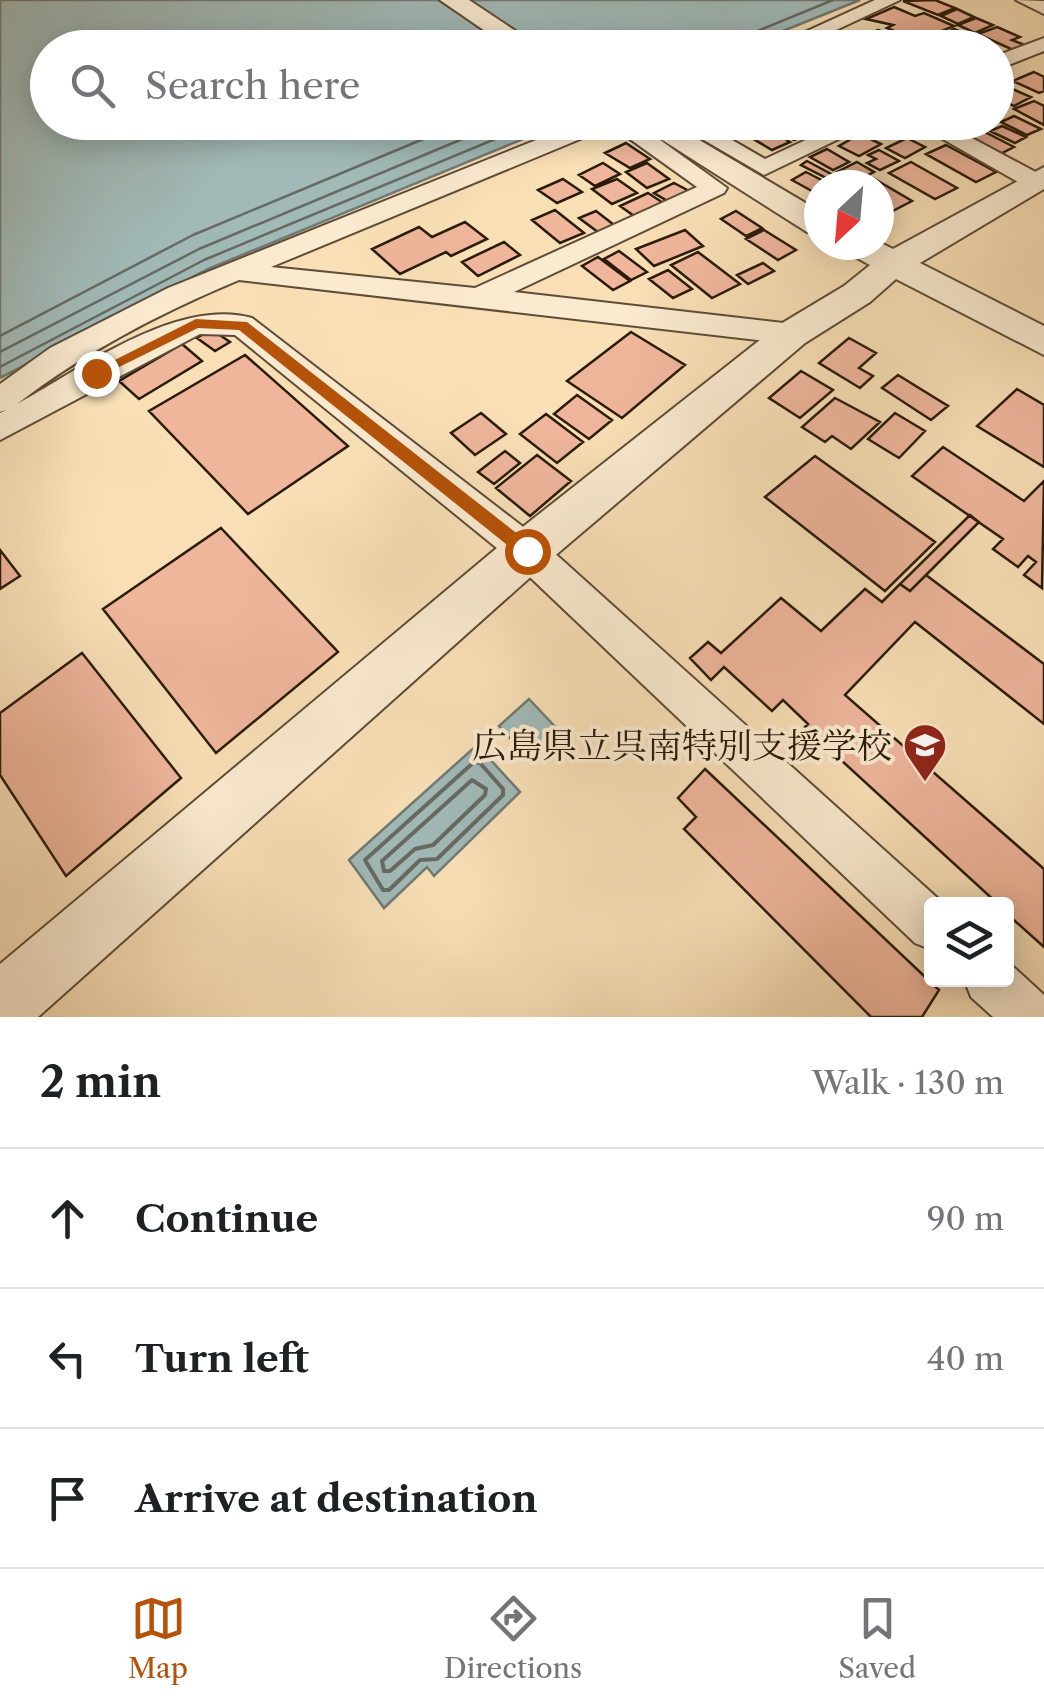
<!DOCTYPE html>
<html lang="en">
<head>
<meta charset="utf-8">
<style>
  :root { --surface:#fff; --page:#f2f2f2; --text:#202124; --muted:#757577; --line:#e0e0e0; --accent:#b45309 }
  body { margin:0; font-family:"Libre Caslon Text","Noto Serif JP",serif; background:var(--page); color:var(--text) }
  .controls { position:absolute; right:30px; bottom:30px; display:grid; overflow:hidden; border-radius:10px; box-shadow:0 5px 25px #0003 }
  .controls button { width:90px; height:90px; display:grid; place-items:center; padding:0; border:0; border-bottom:2px solid var(--line); background:var(--surface); color:var(--text); font:50px sans-serif }
  .compass { position:absolute; left:804px; top:170px; width:90px; height:90px; border-radius:50%; background:var(--surface); box-shadow:0 5px 25px #0003; rotate:206deg }
  .stop { position:absolute; width:30px; height:30px; margin:-22px; border:8px solid #b45309; border-radius:50%; background:#fff }
  .stop.end { background:#b45309; border-color:#fff; box-shadow:0 2px 10px #0008 }
  .list { margin:0; padding:0; list-style:none }
  h2 { display:flex; justify-content:space-between; align-items:center; height:130px; margin:0; padding:0 40px; font-size:42px }
  h2 small { font-size:32px; font-weight:400; color:var(--muted) }
  .list li { display:grid; grid-template-columns:65px 1fr auto; gap:30px; align-items:center; box-sizing:border-box; height:140px; padding:0 40px; border-top:2px solid var(--line) }
  .list b { display:block; font-size:38px; white-space:nowrap }
  .list em { font-size:32px; font-style:normal; color:var(--muted) }
  .icon { flex:none; width:55px; height:55px; fill:none; stroke:currentColor; stroke-width:2; stroke-linecap:round; stroke-linejoin:round }
  .map { position:relative; flex:none; width:1044px; height:1017px; overflow:hidden }
  .search { position:absolute; background:var(--surface); box-shadow:0 5px 25px #0003; left:30px; right:30px; top:30px; height:110px; display:flex; align-items:center; gap:25px; box-sizing:border-box; padding:0 35px; border-radius:55px; color:var(--muted); font-size:38px }
  .sheet { height:550px; background:var(--surface) }
  nav { display:flex; justify-content:space-around; align-items:center; box-sizing:border-box; height:140px; border-top:2px solid var(--line); background:var(--surface); font-size:28px; color:var(--muted) }
  nav a { display:grid; justify-items:center; gap:5px }
  nav .on { color:var(--accent) }
  .map>svg:first-child { display:block }
  .water { fill:#a1bab8; stroke:#717a73; stroke-width:2.5 }
  .lines { fill:none; stroke-linecap:round; stroke-linejoin:round }
  .shore-far1 { stroke:#666a62; stroke-width:2.5 }
  .shore { stroke:#666a62; stroke-width:4 }
  .building { fill:#efb69c; stroke:#2a1b0b; stroke-width:2.5 }
  .minor-casing { stroke:#5e4c36; stroke-width:4 }
  .tertiary-casing { stroke:#5e4c36; stroke-width:4 }
  .minor { fill:#faead0; fill-rule:evenodd }
  .tertiary { fill:#faead0; fill-rule:evenodd }
  .route { fill:#b45309 }
  .labels { text-anchor:middle; dominant-baseline:central; stroke-width:8; stroke-linejoin:round; paint-order:stroke }
  .near-poi-label { font-size:35px; fill:#2a1b0b; stroke:#faead0; text-anchor:end }
</style>
</head>
<body>
<div class="map">
<svg width="1044" height="1017" viewBox="0 0 1044 1017">
  <rect width="100%" height="100%" fill="#f8dfb6"/>
  <filter id="stains"><feTurbulence type="fractalNoise" baseFrequency=".002" numOctaves="4"/><feColorMatrix values="0 0 0 0 .2 0 0 0 0 .09 0 0 0 0 .02 0 0 0 .5 -.17"/></filter>
  <radialGradient id="worn" r=".72"><stop offset=".6" stop-color="#630" stop-opacity="0"/><stop offset="1" stop-color="#630" stop-opacity=".3"/></radialGradient>
  <path class="water" d="M0,0h860l-117,47 -695,1v74l514,1 -354,146 -208,109z
    M529,699l31,33 -30,28 -31,-34z
    M477,745l43,47 -86,84 -7,-9 -43,41 -35,-48z"/>
  <g class="lines">
    <path class="shore-far1" d="M744,48l6,-14 83,-34
      M0,336l193,-101 271,-113
      M0,352l199,-103 304,-127
      M0,367l204,-107 332,-138"/>
    <path class="shore" d="M474,762l6,1 23,26v6l-66,64 -17,1 -31,30h-6l-18,-30z
      M472,780l14,9 -1,6 -52,50 -18,4 -25,22h-6l-2,-10z"/>
  </g>
  <path class="building" d="M935,0l20,8 -17,7 -35,-14z
    M894,7l21,9 9,-3 30,13 -36,15 -31,-13 6,-3 -27,-6z
    M957,9l17,8 -16,7 -17,-8z
    M976,18l17,7 -18,8 -17,-8z
    M997,27l23,10 -8,3 13,5 -12,5 -35,-16z
    M954,29l37,17 -57,2 -7,-4z
    M878,30l27,12 -14,6h-14l-20,-10z
    M1034,72l10,5v14l-5,2 -26,-12z
    M996,82l35,15 -17,9 -18,-9z
    M1034,101l10,5v19l-30,-16z
    M1014,116l27,13 -14,6 -26,-13z
    M748,122l15,4 27,16 -18,8 -39,-23z
    M765,122h38l9,10 -18,8z
    M886,122h21l10,5 -19,10 -20,-10z
    M1002,126l24,11 -11,6 -25,-12z
    M977,128l37,19 -14,7 -37,-20z
    M860,134l21,10 -22,12 -20,-10z
    M907,138l18,9 -20,11 -19,-10z
    M626,143l24,16 -20,9 -25,-15z
    M946,145l50,27 -20,10 -50,-28z
    M827,149l22,13 -16,8 -23,-13z
    M879,150l20,11 -19,9 -13,-7 9,-4 -8,-4z
    M807,161l41,22 -8,2 -39,-20z
    M857,162l17,10 -20,10 -17,-10z
    M911,162l46,26 -22,11 -46,-26z
    M603,163l17,11 -25,12 -16,-11z
    M647,163l22,16 -22,9 -21,-16z
    M806,172l25,13h-12v10l-27,-15z
    M873,178l39,23 -29,15 -4,-3v-28h-20z
    M563,179l19,13 -25,11 -19,-13z
    M617,179l20,14 -25,11 -20,-15z
    M674,183l17,9 -20,11 -17,-10z
    M648,193l17,11 -28,14 -17,-12z
    M555,210l29,23 -24,10 -28,-23z
    M596,211l22,17 -16,7 -23,-17z
    M736,211l26,17 -16,8 -25,-17z
    M465,222l22,17 -36,17 -5,-4 -46,22 -28,-25 47,-22 13,10z
    M685,230l18,16 -49,20 -18,-17z
    M764,230l32,20 -18,10 -32,-21z
    M504,242l16,13 -42,21 -16,-14z
    M619,251l28,21 -16,8 -27,-21z
    M698,252l42,32 -28,14 -41,-33z
    M598,257l32,24 -17,9 -31,-24z
    M763,263l11,8 -26,13 -11,-9z
    M668,270l24,19 -19,9 -24,-19z
    M211,329l19,13 -15,9 -18,-13z
    M631,332l54,33 -63,53 -55,-37z
    M849,338l27,15 -17,15 14,8 -13,12 -41,-25z
    M182,344l20,17 -63,38 -20,-18z
    M245,355l103,91 -100,68 -99,-103z
    M801,371l32,19 -33,28 -31,-20z
    M898,375l50,31 -17,14 -49,-32z
    M1017,389l27,16v62l-67,-41z
    M577,395l35,25 -23,19 -35,-25z
    M835,398l45,24 -29,27 -19,-13 -7,6 -23,-15z
    M481,413l25,21 -31,21 -24,-22z
    M895,413l30,18 -26,27 -31,-19z
    M546,414l37,28 -26,21 -37,-29z
    M943,447l81,54 20,-20 -2,107 -18,-13 12,-13 -8,-6 -10,11 -25,-18 10,-10 -91,-63z
    M505,451l15,12 -26,21 -16,-12z
    M537,455l34,26 -41,35 -34,-28z
    M815,456l120,86 -50,49 -120,-94z
    M970,515l9,7 -69,69 -10,-7z
    M221,528l117,124 -122,101 -113,-144z
    M0,550l20,26 -20,13z
    M926,575l118,89v60l-129,-102 -70,73 199,174v78l-38,-34v-9h-8l-193,-177 3,-3 -25,-24 -11,11 -48,-44 -13,13 -21,-22 18,-16 13,11 60,-55 40,33 44,-42 17,13 18,-18 10,7z
    M82,653l99,125 -115,98 -66,-101v-62z
    M705,769l234,221 -17,27h-51l-187,-188 12,-12 -18,-19z"/>
  <g class="lines">
    <g class="minor-casing">
      <path id="minor" d="M875,0h25l-102,48h-28z
        M1016,0l28,1v13z
        M1044,38v13l-48,19v-14z
        M581,122l57,2 89,64 -3,5 -210,99 278,32 10,3 5,7 -5,7 -10,3 -553,-64c-79,33 -154,72 -222,124 64,-35 160,-107 235,-86l288,222 404,364h-12v46l-17,-7 -401,-381 -279,-227 -35,-1 -200,106v-27l6,-3 -6,2v-28l50,-36 118,-60zM602,130l21,4 74,53 -222,101 -204,-21z
        M673,122h28l64,37 79,-37h30l-110,53z
        M913,122h29l101,54 1,8 -10,4 -9,-2z
        M1007,961l37,34v22h-51l-22,-20 -7,-18h42z"/>
    </g>
    <g class="tertiary-casing">
      <path id="tertiary" d="M440,0h29l72,48h-31z
        M634,122h35l150,89v24l-12,-3z
        M1044,167v22l-124,74 124,63v29l-148,-76 -26,23 -65,41 -261,222 -506,452h-38v-53l510,-427 269,-212 65,-39 26,-21 -24,-13 -5,-7 38,-3 14,7z"/>
    </g>
    <use href="#minor" class="minor"/>
    <use href="#tertiary" class="tertiary"/>
  </g>
  <path class="route" d="M196,319l51,3 286,224v10h-12l-282,-226 -41,-2 -97,48 -12,-3z"/>
  <defs>
    <g id="school-pin" transform="scale(2.25)"><path d="M0 17L-7.5 6A9.5 9.5 0 1 1 7.5 6Z" fill="#8f2418" stroke="#faead0"/><path d="M0-5L7-2L0 1L-7-2ZM-4 1L0 2.5L4 1V4Q0 6-4 4Z" fill="#fff"/></g>
  </defs>
  <g fill-rule="evenodd">
    <use href="#school-pin" x="925" y="745"/>
  </g>
  <g class="labels">
    <g class="near-poi-label">
      <text x="892" y="745">広島県立呉南特別支援学校</text>
    </g>
  </g>
  <rect width="100%" height="100%" filter="url(#stains)"/>
  <rect width="100%" height="100%" fill="url(#worn)"/>
</svg>
<div class="controls">
<button><svg class="icon" aria-label="layers" viewBox="0 0 24 24"><path d="M12 4l9 5-9 5-9-5zM3 14l9 5 9-5"/></svg></button>
</div>
<svg class="compass" viewBox="-18 -18 36 36"><path d="M0-13l5 13h-10z" fill="#e53935"/><path d="M0 13l5-13h-10z" fill="#757577"/></svg>
<div class="stop" style="left:527px;top:551px"></div>
<div class="stop end" style="left:96px;top:373px"></div>
<div class="search"><svg class="icon" aria-label="search" viewBox="0 0 24 24"><circle cx="10" cy="10" r="6"/><path d="M15 15l6 6"/></svg>Search here</div>
</div>
<section class="sheet">
<h2>2 min<small>Walk · 130 m</small></h2>
<ul class="list">
<li><svg class="icon" aria-label="ahead" viewBox="0 0 24 24"><path d="M12 20V5M6 11l6-6 6 6"/></svg><div><b>Continue</b></div><em>90 m</em></li>
<li><svg class="icon" aria-label="left" viewBox="0 0 24 24"><path d="M17 20v-9H6M10 6l-5 5 5 5"/></svg><div><b>Turn left</b></div><em>40 m</em></li>
<li><svg class="icon" aria-label="arrive" viewBox="0 0 24 24"><path d="M6 21V4h12l-3 4 3 4H6"/></svg><div><b>Arrive at destination</b></div></li>
</ul>
</section>
<nav>
<a class="on"><svg class="icon" aria-label="map" viewBox="0 0 24 24"><path d="M3 6l6-2 6 2 6-2v14l-6 2-6-2-6 2zM9 4v14M15 6v14"/></svg>Map</a>
<a><svg class="icon" aria-label="directions" viewBox="0 0 24 24"><path d="M12 3l9 9-9 9-9-9zM9 14v-3h6M13 9l2 2-2 2"/></svg>Directions</a>
<a><svg class="icon" aria-label="saved" viewBox="0 0 24 24"><path d="M7 4h10v16l-5-4-5 4z"/></svg>Saved</a>
</nav>
</body>
</html>
